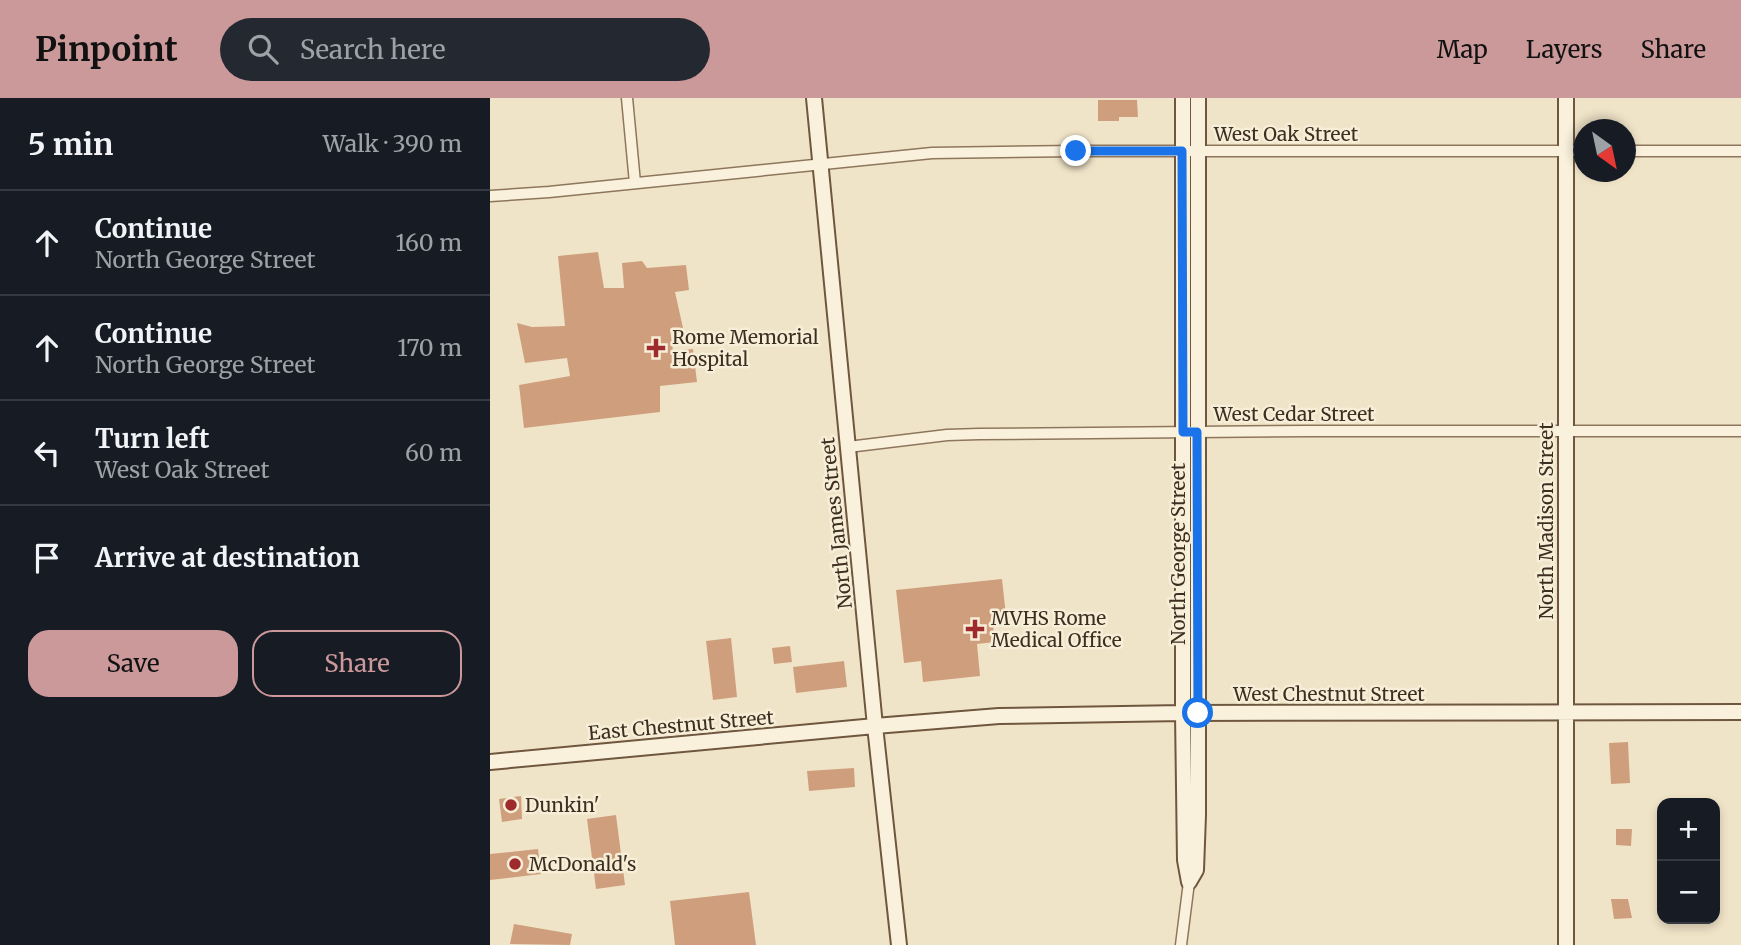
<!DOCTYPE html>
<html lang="en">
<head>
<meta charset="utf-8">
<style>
  :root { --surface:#171b24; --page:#242831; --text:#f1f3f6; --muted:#9ea1a6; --line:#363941; --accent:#cc999b }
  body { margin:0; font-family:Merriweather,serif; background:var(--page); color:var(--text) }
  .controls { position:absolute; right:21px; bottom:21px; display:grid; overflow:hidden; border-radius:14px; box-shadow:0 4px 10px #0003 }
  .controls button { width:63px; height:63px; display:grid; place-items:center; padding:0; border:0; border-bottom:2px solid var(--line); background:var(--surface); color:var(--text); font:35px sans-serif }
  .compass { position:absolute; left:1083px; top:21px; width:63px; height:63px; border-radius:50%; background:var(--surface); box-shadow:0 4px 10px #0003; rotate:147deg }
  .stop { position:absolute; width:21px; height:21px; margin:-16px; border:5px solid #1a73e8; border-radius:50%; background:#fff }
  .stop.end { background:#1a73e8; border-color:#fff; box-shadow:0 2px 7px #0008 }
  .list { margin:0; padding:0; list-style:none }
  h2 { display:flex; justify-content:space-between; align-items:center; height:91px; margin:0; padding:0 28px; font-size:30px }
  h2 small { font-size:23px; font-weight:400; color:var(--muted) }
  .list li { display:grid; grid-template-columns:46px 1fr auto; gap:21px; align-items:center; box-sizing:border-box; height:105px; padding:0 28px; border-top:2px solid var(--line) }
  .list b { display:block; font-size:26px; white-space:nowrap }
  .list p { margin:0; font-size:23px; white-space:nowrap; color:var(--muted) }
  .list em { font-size:23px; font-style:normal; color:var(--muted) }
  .actions { display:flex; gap:14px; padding:21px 28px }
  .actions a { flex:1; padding:16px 0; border:2px solid var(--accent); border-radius:21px; text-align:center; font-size:24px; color:var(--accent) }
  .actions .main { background:var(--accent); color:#111 }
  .icon { flex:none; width:38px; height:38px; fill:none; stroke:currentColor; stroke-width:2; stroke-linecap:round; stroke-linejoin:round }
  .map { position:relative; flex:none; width:1251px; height:847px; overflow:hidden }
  header { display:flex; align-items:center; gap:42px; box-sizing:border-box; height:98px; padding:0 35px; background:var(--accent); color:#111 }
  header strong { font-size:33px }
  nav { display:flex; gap:38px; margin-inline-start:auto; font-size:24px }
  .search { width:490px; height:63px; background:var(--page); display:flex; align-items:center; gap:18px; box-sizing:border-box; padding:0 24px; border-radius:38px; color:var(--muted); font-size:26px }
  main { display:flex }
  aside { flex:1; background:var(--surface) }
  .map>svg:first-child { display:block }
  .building { fill:#cf9f7d }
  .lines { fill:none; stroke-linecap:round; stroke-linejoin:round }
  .street-casing { stroke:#8d765c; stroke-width:13 }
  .secondary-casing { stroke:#6f573f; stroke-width:18 }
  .street { stroke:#faf1dc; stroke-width:10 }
  .secondary { stroke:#faf1dc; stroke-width:14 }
  .route { stroke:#1a73e8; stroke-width:9 }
  .poi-dot { fill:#9e2a2b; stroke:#f7eed8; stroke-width:2.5 }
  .labels { text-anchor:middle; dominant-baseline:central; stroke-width:5; stroke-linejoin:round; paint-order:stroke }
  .street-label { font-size:19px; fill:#3d2e20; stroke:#f7eed8 }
  .poi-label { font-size:19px; fill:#3d2e20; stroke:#f7eed8; text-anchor:start }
</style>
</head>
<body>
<header>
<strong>Pinpoint</strong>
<div class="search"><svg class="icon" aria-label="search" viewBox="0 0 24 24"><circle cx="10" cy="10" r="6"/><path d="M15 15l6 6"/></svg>Search here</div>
<nav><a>Map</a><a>Layers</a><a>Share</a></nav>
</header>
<main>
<aside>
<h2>5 min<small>Walk · 390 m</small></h2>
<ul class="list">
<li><svg class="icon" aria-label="ahead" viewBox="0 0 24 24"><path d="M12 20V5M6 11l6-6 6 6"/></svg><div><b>Continue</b><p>North George Street</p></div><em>160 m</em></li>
<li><svg class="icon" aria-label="ahead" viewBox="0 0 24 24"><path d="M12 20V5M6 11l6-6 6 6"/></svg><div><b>Continue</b><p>North George Street</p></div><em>170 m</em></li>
<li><svg class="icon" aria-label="left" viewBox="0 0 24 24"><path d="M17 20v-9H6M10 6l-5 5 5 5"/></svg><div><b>Turn left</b><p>West Oak Street</p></div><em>60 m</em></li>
<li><svg class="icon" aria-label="arrive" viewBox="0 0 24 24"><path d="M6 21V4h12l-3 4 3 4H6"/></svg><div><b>Arrive at destination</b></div></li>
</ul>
<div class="actions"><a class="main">Save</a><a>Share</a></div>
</aside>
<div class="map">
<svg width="1251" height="847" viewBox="0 0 1251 847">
  <rect width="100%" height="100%" fill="#f0e4c8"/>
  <path class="building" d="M608,2h39l1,17h-19v4h-21z
    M108,154l6,36h20l-2,-25 20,-2 5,7 39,-3 3,25 -14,2 8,36 -13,1 3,22 20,-2 4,33 -37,4v26l-136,16 -5,-43 51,-9 -3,-18 -42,5 -8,-40 15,4 33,-1 -7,-70z
    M512,481l5,46 -14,1 2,16 -18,2 3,32 -57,6 -2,-21 -17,2 -8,-73z
    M241,540l6,59 -24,3 -7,-59z
    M300,548l2,16 -18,2 -2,-16z
    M354,563l3,26 -51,6 -3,-26z
    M1138,644l2,41 -19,1 -2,-41z
    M364,670l1,19 -46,4 -2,-20z
    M31,698l1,23 -20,3 -3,-23z
    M126,717l9,70 -29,4 -9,-70z
    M1126,731h16l-1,17 -15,-1z
    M48,751l3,25 -51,6v-26z
    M259,794l7,53h-81l-5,-44z
    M1121,801h17l4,19 -18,1z
    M24,826l58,10 -2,11 -60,-1z"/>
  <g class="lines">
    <g class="street-casing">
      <path id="street" d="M137,0l8,85
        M1136,53h115
        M0,98l59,-4 383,-39 144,-2h508
        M358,349l99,-12 32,-1 329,-3h433
        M691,847l8,-63"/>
    </g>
    <g class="secondary-casing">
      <path id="secondary" d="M324,0l61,628 24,219
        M693,0v615l2,147 4,22
        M1076,0v847
        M0,664l385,-36 124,-10 184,-3 558,-1
        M699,784l7,-12 2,-55v-717"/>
    </g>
    <use href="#street" class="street"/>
    <use href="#secondary" class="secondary"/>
  </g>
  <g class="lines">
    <path class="route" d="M586,53h106l1,281h14l1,281"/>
  </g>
  <g class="poi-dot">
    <path d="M162.5 239.5h7v7h7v7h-7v7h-7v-7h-7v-7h7z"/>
    <path d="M481.5 520.5h7v7h7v7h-7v7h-7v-7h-7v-7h7z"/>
    <circle cx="21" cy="707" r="7"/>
    <circle cx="25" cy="766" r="7"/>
  </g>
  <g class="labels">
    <g class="street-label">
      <text x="796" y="36">West Oak Street</text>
      <text x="804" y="316">West Cedar Street</text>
      <text transform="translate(1056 423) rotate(-90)">North Madison Street</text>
      <text transform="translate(346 425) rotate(-96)">North James Street</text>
      <text transform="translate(688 456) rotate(-90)">North George Street</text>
      <text x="839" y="596">West Chestnut Street</text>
      <text transform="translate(191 627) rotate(-5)">East Chestnut Street</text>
    </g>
    <g class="poi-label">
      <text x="182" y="239">Rome Memorial<tspan x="182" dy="22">Hospital</tspan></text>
      <text x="501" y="520">MVHS Rome<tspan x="501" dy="22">Medical Office</tspan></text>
      <text x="35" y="707">Dunkin'</text>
      <text x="39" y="766">McDonald's</text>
    </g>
  </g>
</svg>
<div class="controls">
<button>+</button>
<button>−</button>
</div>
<svg class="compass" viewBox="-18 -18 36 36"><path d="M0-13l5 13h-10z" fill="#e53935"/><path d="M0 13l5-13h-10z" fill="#9ea1a6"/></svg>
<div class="stop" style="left:708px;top:615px"></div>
<div class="stop end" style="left:586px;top:53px"></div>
</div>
</main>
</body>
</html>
